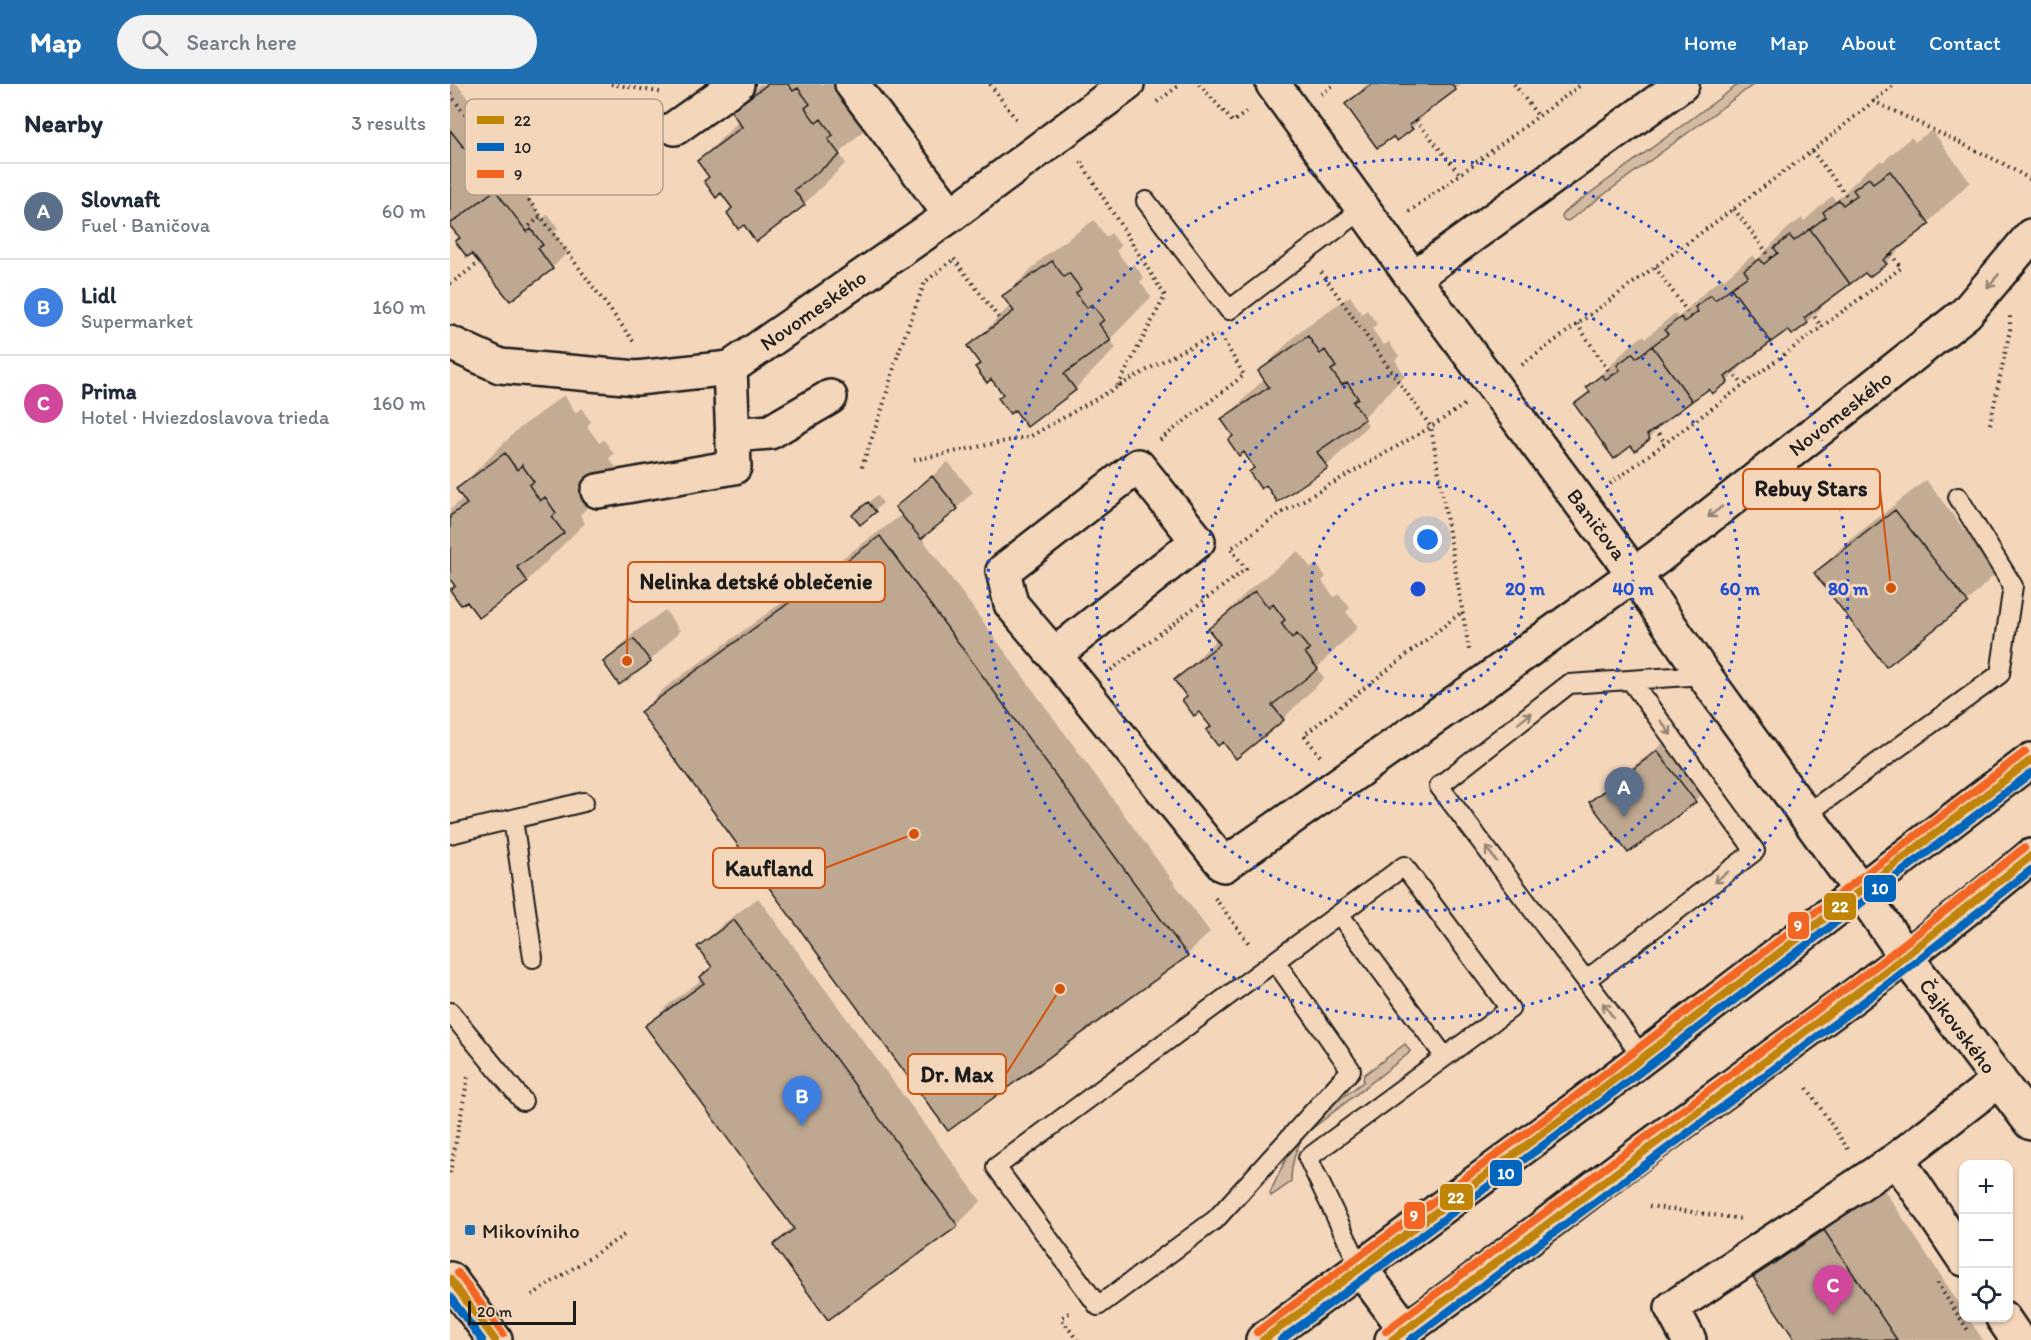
<!DOCTYPE html>
<html lang="en">
<head>
<meta charset="utf-8">
<style>
  :root { --surface:#fff; --page:#f2f2f3; --text:#1f2937; --muted:#747a83; --line:#e0e1e3; --accent:#1f6fb2 }
  body { margin:0; font-family:Itim,sans-serif; background:var(--page); color:var(--text) }
  .controls { position:absolute; right:18px; bottom:18px; display:grid; overflow:hidden; border-radius:12px; box-shadow:0 2px 4px #0004 }
  .controls button { width:54px; height:54px; display:grid; place-items:center; padding:0; border:0; border-bottom:2px solid var(--line); background:var(--surface); color:var(--text); font:30px sans-serif }
  .scale { position:absolute; left:18px; bottom:15px; width:108px; box-sizing:border-box; padding-left:6px; border:3px solid #1c1c1c; border-top:0; font-size:16px; line-height:21px; white-space:nowrap; color:#1c1c1c; -webkit-text-stroke:4px #f4d6ba; paint-order:stroke }
  .you { position:absolute; left:978px; top:456px; width:21px; height:21px; margin:-15px; border:4px solid #fff; border-radius:50%; background:#1a73e8; box-shadow:0 0 0 9px #1a73e833 }
  .badge { display:grid; place-items:center; width:39px; height:39px; border-radius:50%; background:var(--accent); color:#fff; font-size:20px; font-weight:700 }
  .pin { position:absolute; translate:-50% -50px; filter:drop-shadow(0 2px 3px #0008) }
  .pin::after { content:''; position:absolute; top:32px; width:21px; height:18px; background:inherit; clip-path:polygon(0 0,100% 0,50% 100%) }
  .list { margin:0; padding:0; list-style:none }
  h2 { display:flex; justify-content:space-between; align-items:center; height:78px; margin:0; padding:0 24px; font-size:26px }
  h2 small { font-size:20px; font-weight:400; color:var(--muted) }
  .list li { display:grid; grid-template-columns:39px 1fr auto; gap:18px; align-items:center; box-sizing:border-box; height:96px; padding:0 24px; border-top:2px solid var(--line) }
  .list b { display:block; font-size:22px; white-space:nowrap }
  .list p { margin:0; font-size:20px; white-space:nowrap; color:var(--muted) }
  .list em { font-size:20px; font-style:normal; color:var(--muted) }
  .icon { flex:none; width:33px; height:33px; fill:none; stroke:currentColor; stroke-width:2; stroke-linecap:round; stroke-linejoin:round }
  .map { position:relative; flex:none; width:1581px; height:1256px; overflow:hidden }
  header { display:flex; align-items:center; gap:36px; box-sizing:border-box; height:84px; padding:0 30px; background:var(--accent); color:#fff }
  header strong { font-size:28px }
  nav { display:flex; gap:33px; margin-inline-start:auto; font-size:21px }
  .search { width:420px; height:54px; background:var(--page); display:flex; align-items:center; gap:15px; box-sizing:border-box; padding:0 21px; border-radius:33px; color:var(--muted); font-size:22px }
  main { display:flex }
  aside { flex:1; background:var(--surface) }
  .map>svg:first-child { display:block }
  .green { fill:#d4bba3; stroke:#786c60; stroke-width:1.5 }
  .shadow { fill:#0003 }
  .building { fill:#bfa892; stroke:#1c1c1c; stroke-width:1.5 }
  .lines { fill:none; stroke-linecap:round; stroke-linejoin:round }
  .lane-casing { stroke:#1c1c1c; stroke-width:22 }
  .street-casing { stroke:#1c1c1c; stroke-width:38 }
  .secondary-casing { stroke:#1c1c1c; stroke-width:38 }
  .path { stroke:#1c1c1c; stroke-width:4; stroke-dasharray:1.5 4.5; stroke-linecap:butt }
  .lane { stroke:#f4d6ba; stroke-width:18 }
  .street { stroke:#f4d6ba; stroke-width:33 }
  .secondary { stroke:#f4d6ba; stroke-width:33 }
  .bus-1-casing { stroke:#f4d6ba; stroke-width:12 }
  .bus-2-casing { stroke:#f4d6ba; stroke-width:12 }
  .bus-3-casing { stroke:#f4d6ba; stroke-width:12 }
  .bus-1 { stroke:#c08407; stroke-width:8 }
  .bus-2 { stroke:#0065bd; stroke-width:8 }
  .bus-3 { stroke:#f26522; stroke-width:8 }
  .oneway { stroke:#938273 }
  .ring { fill:none; stroke:#1d4ed8; stroke-width:3; stroke-dasharray:3 6 }
  .poi-dot { fill:#1f6fb2; stroke:#f4d6ba; stroke-width:2 }
  .labels { text-anchor:middle; dominant-baseline:central; stroke-width:6; stroke-linejoin:round; paint-order:stroke }
  .street-label { font-size:21px; fill:#1c1c1c; stroke:#f4d6ba }
  .poi-label { font-size:21px; fill:#1c1c1c; stroke:#f4d6ba; text-anchor:start }
  .key { fill:#f4d6ba; stroke:#b39e8b; stroke-width:1.5 }
  .key-label { font-size:16px; fill:#1c1c1c }
  .centre { fill:#1d4ed8; stroke:#f4d6ba; stroke-width:3 }
  .ring-label { font-size:18px; text-anchor:middle; font-weight:bold; fill:#1d4ed8; stroke:#f4d6ba; stroke-width:6; stroke-linejoin:round; paint-order:stroke }
  .leader { fill:none; stroke:#d4530e; stroke-width:2 }
  .callout-dot { fill:#d4530e; stroke:#f4d6ba; stroke-width:2 }
  .callout { fill:#f4d6ba; stroke:#d4530e; stroke-width:2 }
  .callout-label { font-size:22px; text-anchor:middle; font-weight:bold; fill:#1c1c1c }
  .line-badge { stroke:#f4d6ba; stroke-width:2 }
  .badge-label { font-size:16px; text-anchor:middle; font-weight:bold; fill:#fff }
</style>
</head>
<body>
<header>
<strong>Map</strong>
<div class="search"><svg class="icon" aria-label="search" viewBox="0 0 24 24"><circle cx="10" cy="10" r="6"/><path d="M15 15l6 6"/></svg>Search here</div>
<nav><a>Home</a><a>Map</a><a>About</a><a>Contact</a></nav>
</header>
<main>
<aside>
<h2>Nearby<small>3 results</small></h2>
<ul class="list">
<li><span class="badge" style="background:#5c6f8a">A</span><div><b>Slovnaft</b><p>Fuel · Baničova</p></div><em>60 m</em></li>
<li><span class="badge" style="background:#3f7fe0">B</span><div><b>Lidl</b><p>Supermarket</p></div><em>160 m</em></li>
<li><span class="badge" style="background:#d1479c">C</span><div><b>Prima</b><p>Hotel · Hviezdoslavova trieda</p></div><em>160 m</em></li>
</ul>
</aside>
<div class="map">
<svg width="1581" height="1256" viewBox="0 0 1581 1256">
  <rect width="100%" height="100%" fill="#f4d6ba"/>
  <filter id="ink" filterUnits="userSpaceOnUse"><feTurbulence type="fractalNoise" baseFrequency=".0167" numOctaves="2"/><feDisplacementMap in="SourceGraphic" scale="12" xChannelSelector="R" yChannelSelector="G"/><feConvolveMatrix kernelMatrix="1 2 1 2 8 2 1 2 1" color-interpolation-filters="sRGB"/></filter>
  <g filter="url(#ink)">
    <path class="green" d="M1289,0h15l-186,137 -4,-1 -2,-2 1,-5z
      M955,960l5,7 -2,3 -104,81c-9,16 -13,29 -13,47l-20,14 -1,-3 24,-52 26,-27 43,-32 1,-7z"/>
    <path class="shadow" d="M0,0h7l35,47 5,-3 10,15 -4,4 14,19 -7,7 33,45 5,-4 10,14 -4,4 14,20 -16,16 -42,31 -38,-47 -15,-11 4,-4 -11,-14z
      M310,0h107l14,29 -42,41 7,9 -42,41 -70,4 -35,-47 40,-40 -6,-10z
      M917,0h95l-23,17 -27,27 -15,11 -50,-34z
      M1482,46l38,52 -84,81 -20,8 -28,20 -31,31 -19,6 -32,24 -29,29 -15,11 -3,-5 -33,24 -27,27 -18,6 -55,-39 14,-15 -2,-3 42,-41 14,-11 2,3 29,-25 3,5 30,-29 15,-12 1,2 29,-24 4,5 30,-31 15,-11 2,3 28,-25 4,5 30,-30 15,-11 2,2 28,-25 4,5z
      M644,136l12,17 5,-4 10,13 -5,5 13,16 5,-3 10,14 -4,4 11,15 -41,42 6,9 -41,41 -71,4 -12,-16 -15,-10 4,-4 -12,-16 42,-42 -7,-9 42,-41z
      M900,212l12,18 5,-4 10,14 -5,5 12,16 5,-3 10,14 -4,4 10,16 -42,42 5,7 -41,41 -71,2 -33,-48 42,-42 -5,-7 41,-41z
      M114,311l12,18 5,-5 10,14 -4,4 12,17 5,-3 10,14 -5,4 12,16 -41,41 5,8 -58,58 -71,4 -6,-8v-67l14,-13 -6,-8 58,-58z
      M498,378l25,30 -16,16 -36,29 289,395 -23,23 -546,-243 24,-24 238,-174 -6,-7z
      M1476,396l71,92 -30,30 -151,-29 30,-30z
      M427,411l6,8 -23,20 -6,-8z
      M848,467l13,17 5,-4 10,13 -4,4 12,16 5,-3 11,14 -4,4 12,15 -41,41 7,10 -41,41 -71,7 -36,-46 41,-41 -7,-10 41,-41z
      M215,526l15,21 -30,30 -45,1 30,-30z
      M1223,652l37,49 -15,16 -104,1 16,-16z
      M308,814l223,303 -24,24 -129,93 -54,-73 20,-20 -147,-199 23,-23 33,-24 -1,-2 11,-12 -14,-18 24,-23z
      M1427,1095l87,132v7h4l15,22h-194l5,-3 -39,-60 52,-52z"/>
    <path class="building" d="M318,0h20l5,7 5,-3 12,16 -5,4 11,15 5,-4 12,16 -5,4 12,16 -46,35 11,15 -49,37 -12,-17 -6,4 -11,-16 5,-5 -11,-15 -5,5 -12,-17 5,-4 -12,-16 45,-34 -11,-16z
      M922,0h80l4,6 -47,35 4,4 -16,12 -4,-4 -16,11 -32,-44z
      M0,46l18,23 5,-3 12,17 -5,3 15,20 -45,34z
      M1440,87l40,53 -47,36 4,4 -18,13 -4,-4 -15,11 -40,-55 16,-12 -3,-5 16,-12 4,5 14,-10 -4,-5 16,-12 4,5z
      M45,106l32,42 4,-3 12,16 -5,3 15,21 -43,32 -38,-47 -5,3 -12,-16 5,-3 -10,-12v-2z
      M1360,145l40,55 -46,34 4,5 -16,12 -4,-5 -17,12 -40,-54 17,-12 -4,-6 16,-11 4,5 7,-6 7,-5 -4,-5 16,-12 4,5z
      M602,177l12,16 5,-4 12,16 -5,4 11,15 5,-4 12,16 -5,4 12,16 -47,34 12,16 -49,37 -12,-17 -5,4 -12,-16 5,-4 -12,-15 -4,4 -12,-16 5,-3 -13,-18 47,-35 -12,-15z
      M1281,204l40,54 -46,35 3,5 -16,12 -3,-5 -17,12 -40,-55 16,-12 -4,-4 17,-13 3,5 14,-10 -3,-5 16,-12 4,5z
      M858,252l12,18 5,-4 11,17 -5,3 11,15 5,-3 11,16 -5,4 12,17 -48,33 11,16 -51,34 -11,-17 -5,4 -12,-17 5,-4 -10,-16 -5,4 -11,-16 5,-4 -12,-17 48,-32 -11,-16z
      M1202,262l40,55 -45,34 3,4 -15,12 -4,-5 -17,13 -40,-55 16,-12 -4,-5 16,-12 4,5 14,-10 -3,-5 16,-12 3,5z
      M55,369l12,17 5,-5 12,17 -5,3 11,16 5,-4 11,16 -4,4 12,16 -47,34 11,15 -49,36 -12,-16 -6,3 -11,-15 5,-4 -5,-7v-63l17,-12 -11,-15z
      M482,392l26,33 -37,30 -26,-32z
      M418,418l8,10 -16,13 -8,-10z
      M1445,426l73,93 -82,64 -72,-94z
      M430,452l308,420 -240,175 -308,-419z
      M805,507l14,17 4,-4 12,16 -4,3 11,15 5,-4 13,16 -5,3 13,16 -46,36 12,15 -48,39 -13,-17 -5,4 -12,-16 5,-3 -12,-15 -5,4 -12,-16 5,-3 -13,-17 46,-36 -12,-15z
      M184,555l17,23 -32,23 -16,-23z
      M1207,667l39,51 -68,51 -39,-51z
      M284,836l224,306 -130,94 -55,-75 21,-16 -149,-203 59,-43 -4,-6 12,-10 -15,-20z
      M1374,1146l73,110h-102l-42,-63z"/>
    <g class="lines">
      <g class="lane-casing">
        <path id="lane" d="M696,117l83,109 134,-101
          M1355,731l195,-141 13,-88 -55,-89
          M63,735l20,139
          M0,750l134,-32
          M889,830l106,143
          M825,877l76,109 -135,149 -118,87 -102,-139 57,-42 351,-259 106,143 -202,149 53,111
          M1136,896l169,-129 -124,-170
          M0,928l73,89
          M1192,973l-39,-54 -164,-217 130,-102 135,-9"/>
      </g>
      <g class="street-casing">
        <path id="street" d="M402,0l99,131
          M823,0l140,194 221,296 70,101 156,215
          M225,44l62,-44
          M963,194l269,-194
          M0,259l50,23 137,12 93,-10 221,-153 176,-131
          M282,351l38,-3 60,-35
          M148,407l136,-24 -4,-99
          M604,571l144,-114 -60,-75 -135,105 8,33 43,51 170,210 252,-177 182,-131 308,-244 65,-77
          M1456,873l125,166
          M1447,1075l67,100
          M1553,1234l15,22
          M1239,1256l-17,-32 225,-149 102,-79"/>
      </g>
      <g class="secondary-casing">
        <path id="secondary" d="M1410,806l46,67
          M911,1185l45,61
          M0,1195l45,61
          M813,1256l315,-233 453,-347
          M942,1256c84,-60 164,-124 246,-185 133,-98 267,-193 393,-299"/>
      </g>
      <path class="path" d="M161,0l53,9
        M540,0l28,38
        M749,0l34,38 16,-12
        M1064,0l24,32
        M0,10l184,248
        M871,10l14,-10
        M1423,17l131,63 27,16
        M707,18l24,-18
        M966,36l44,54
        M16,67l16,-13
        M1362,67l38,49
        M631,78l84,134 -47,90
        M1284,125l37,49
        M959,128l173,-128
        M75,146l16,-14
        M504,175l47,62
        M1205,183l36,50
        M0,200l29,-21
        M1361,228l11,15
        M1127,240l35,52
        M1072,281l290,-214 83,-67
        M1282,287l11,14
        M1014,321l-33,22 38,223
        M1540,340l20,-94v-15
        M1205,345l10,14
        M710,356l84,-65 -23,-39
        M464,376l117,-24 146,-83 39,-18
        M412,383l21,-61 15,-52 27,-72 29,-23
        M1160,400l291,-216 -10,-14
        M783,463l48,-34 150,-86 -110,-155
        M661,586l135,-101 -15,-20
        M870,672l-16,-21 158,-123
        M765,814l35,47
        M1357,1004l41,61
        M0,1089l18,-96
        M1199,1122l93,13
        M1487,1199l32,49
        M82,1211l92,-60
        M619,1229l-8,5 16,22"/>
      <use href="#lane" class="lane"/>
      <use href="#street" class="street"/>
      <use href="#secondary" class="secondary"/>
      <g class="bus-1-casing">
        <path id="bus-1" d="M0,1195l45,61
          M813,1256l315,-233 453,-347
          M942,1256l494,-369 145,-115"/>
      </g>
      <g class="bus-2-casing">
        <path id="bus-2" d="M0,1213l32,43
          M831,1256l303,-225 447,-342
          M960,1256l483,-360 138,-110"/>
      </g>
      <g class="bus-3-casing">
        <path id="bus-3" d="M8,1189l45,61
          M936,1247l494,-368 144,-115
          M807,1248l315,-233 453,-347"/>
      </g>
      <use href="#bus-1" class="bus-1"/>
      <use href="#bus-2" class="bus-2"/>
      <use href="#bus-3" class="bus-3"/>
    </g>
    <defs><path id="oneway-shaft" d="M-6 0H5M1.5-3L5.5 0L1.5 3" fill="none" stroke-width="1.6" stroke-linecap="round" stroke-linejoin="round" transform="scale(1.5)"/></defs>
    <g class="oneway">
      <use href="#oneway-shaft" transform="translate(1543 197) rotate(130)"/>
      <use href="#oneway-shaft" transform="translate(1265 428) rotate(142)"/>
      <use href="#oneway-shaft" transform="translate(1075 634) rotate(-38)"/>
      <use href="#oneway-shaft" transform="translate(1216 644) rotate(54)"/>
      <use href="#oneway-shaft" transform="translate(1041 770) rotate(-127)"/>
      <use href="#oneway-shaft" transform="translate(1271 793) rotate(143)"/>
      <use href="#oneway-shaft" transform="translate(1158 926) rotate(-126)"/>
    </g>
  </g>
  <g class="ring">
    <circle cx="968" cy="505" r="107"/>
    <circle cx="968" cy="505" r="215"/>
    <circle cx="968" cy="505" r="322"/>
    <circle cx="968" cy="505" r="430"/>
  </g>
  <rect class="poi-dot" x="14" y="1140" width="12" height="12" rx="3"/>
  <g class="labels">
    <g class="street-label">
      <text transform="translate(363 226) rotate(-35)">Novomeského</text>
      <text transform="translate(1390 329) rotate(-38)">Novomeského</text>
      <text transform="translate(1147 440) rotate(53)">Baničova</text>
      <text transform="translate(1508 942) rotate(53)">Čajkovského</text>
    </g>
    <g class="poi-label">
      <text x="32" y="1146">Mikovíniho</text>
    </g>
  </g>
  <rect x="15" y="15" width="198" height="96" rx="9" class="key"/>
  <rect x="27" y="32" width="27" height="8" fill="#c08407"/>
  <rect x="27" y="59" width="27" height="8" fill="#0065bd"/>
  <rect x="27" y="86" width="27" height="8" fill="#f26522"/>
  <g class="key-label">
    <text x="64" y="42">22</text>
    <text x="64" y="69">10</text>
    <text x="64" y="96">9</text>
  </g>
  <circle cx="968" cy="505" r="9" class="centre"/>
  <g class="ring-label">
    <text x="1075" y="511">20 m</text>
    <text x="1183" y="511">40 m</text>
    <text x="1290" y="511">60 m</text>
    <text x="1398" y="511">80 m</text>
  </g>
  <path class="leader" d="M1441 504L1430 405M177 577L178 498M464 750L375 784M610 905L556 990"/>
  <g class="callout-dot">
    <circle cx="1441" cy="504" r="6"/>
    <circle cx="177" cy="577" r="6"/>
    <circle cx="464" cy="750" r="6"/>
    <circle cx="610" cy="905" r="6"/>
  </g>
  <g class="callout">
    <rect x="1293" y="385" width="137" height="40" rx="6"/>
    <rect x="178" y="478" width="257" height="40" rx="6"/>
    <rect x="263" y="764" width="112" height="40" rx="6"/>
    <rect x="458" y="970" width="98" height="40" rx="6"/>
  </g>
  <g class="callout-label">
    <text x="1361" y="412">Rebuy Stars</text>
    <text x="306" y="505">Nelinka detské oblečenie</text>
    <text x="319" y="792">Kaufland</text>
    <text x="507" y="998">Dr. Max</text>
  </g>
  <g class="line-badge">
    <rect x="1413" y="790" width="34" height="29" rx="6" fill="#0065bd"/>
    <rect x="1373" y="808" width="34" height="29" rx="6" fill="#c08407"/>
    <rect x="1337" y="827" width="23" height="29" rx="6" fill="#f26522"/>
    <rect x="1039" y="1075" width="34" height="28" rx="6" fill="#0065bd"/>
    <rect x="989" y="1099" width="35" height="28" rx="6" fill="#c08407"/>
    <rect x="953" y="1117" width="23" height="29" rx="6" fill="#f26522"/>
  </g>
  <g class="badge-label">
    <text x="1430" y="810">10</text>
    <text x="1390" y="828">22</text>
    <text x="1348" y="847">9</text>
    <text x="1056" y="1095">10</text>
    <text x="1006" y="1119">22</text>
    <text x="964" y="1137">9</text>
  </g>
</svg>
<div class="controls">
<button>+</button>
<button>−</button>
<button><svg class="icon" aria-label="locate" viewBox="0 0 24 24"><circle cx="12" cy="12" r="6"/><path d="M12 2v4M12 18v4M2 12h4M18 12h4"/></svg></button>
</div>
<div class="scale">20 m</div>
<div class="you"></div>
<div class="pin badge" style="left:1174px;top:733px;background:#5c6f8a">A</div>
<div class="pin badge" style="left:352px;top:1042px;background:#3f7fe0">B</div>
<div class="pin badge" style="left:1383px;top:1231px;background:#d1479c">C</div>
</div>
</main>
</body>
</html>
